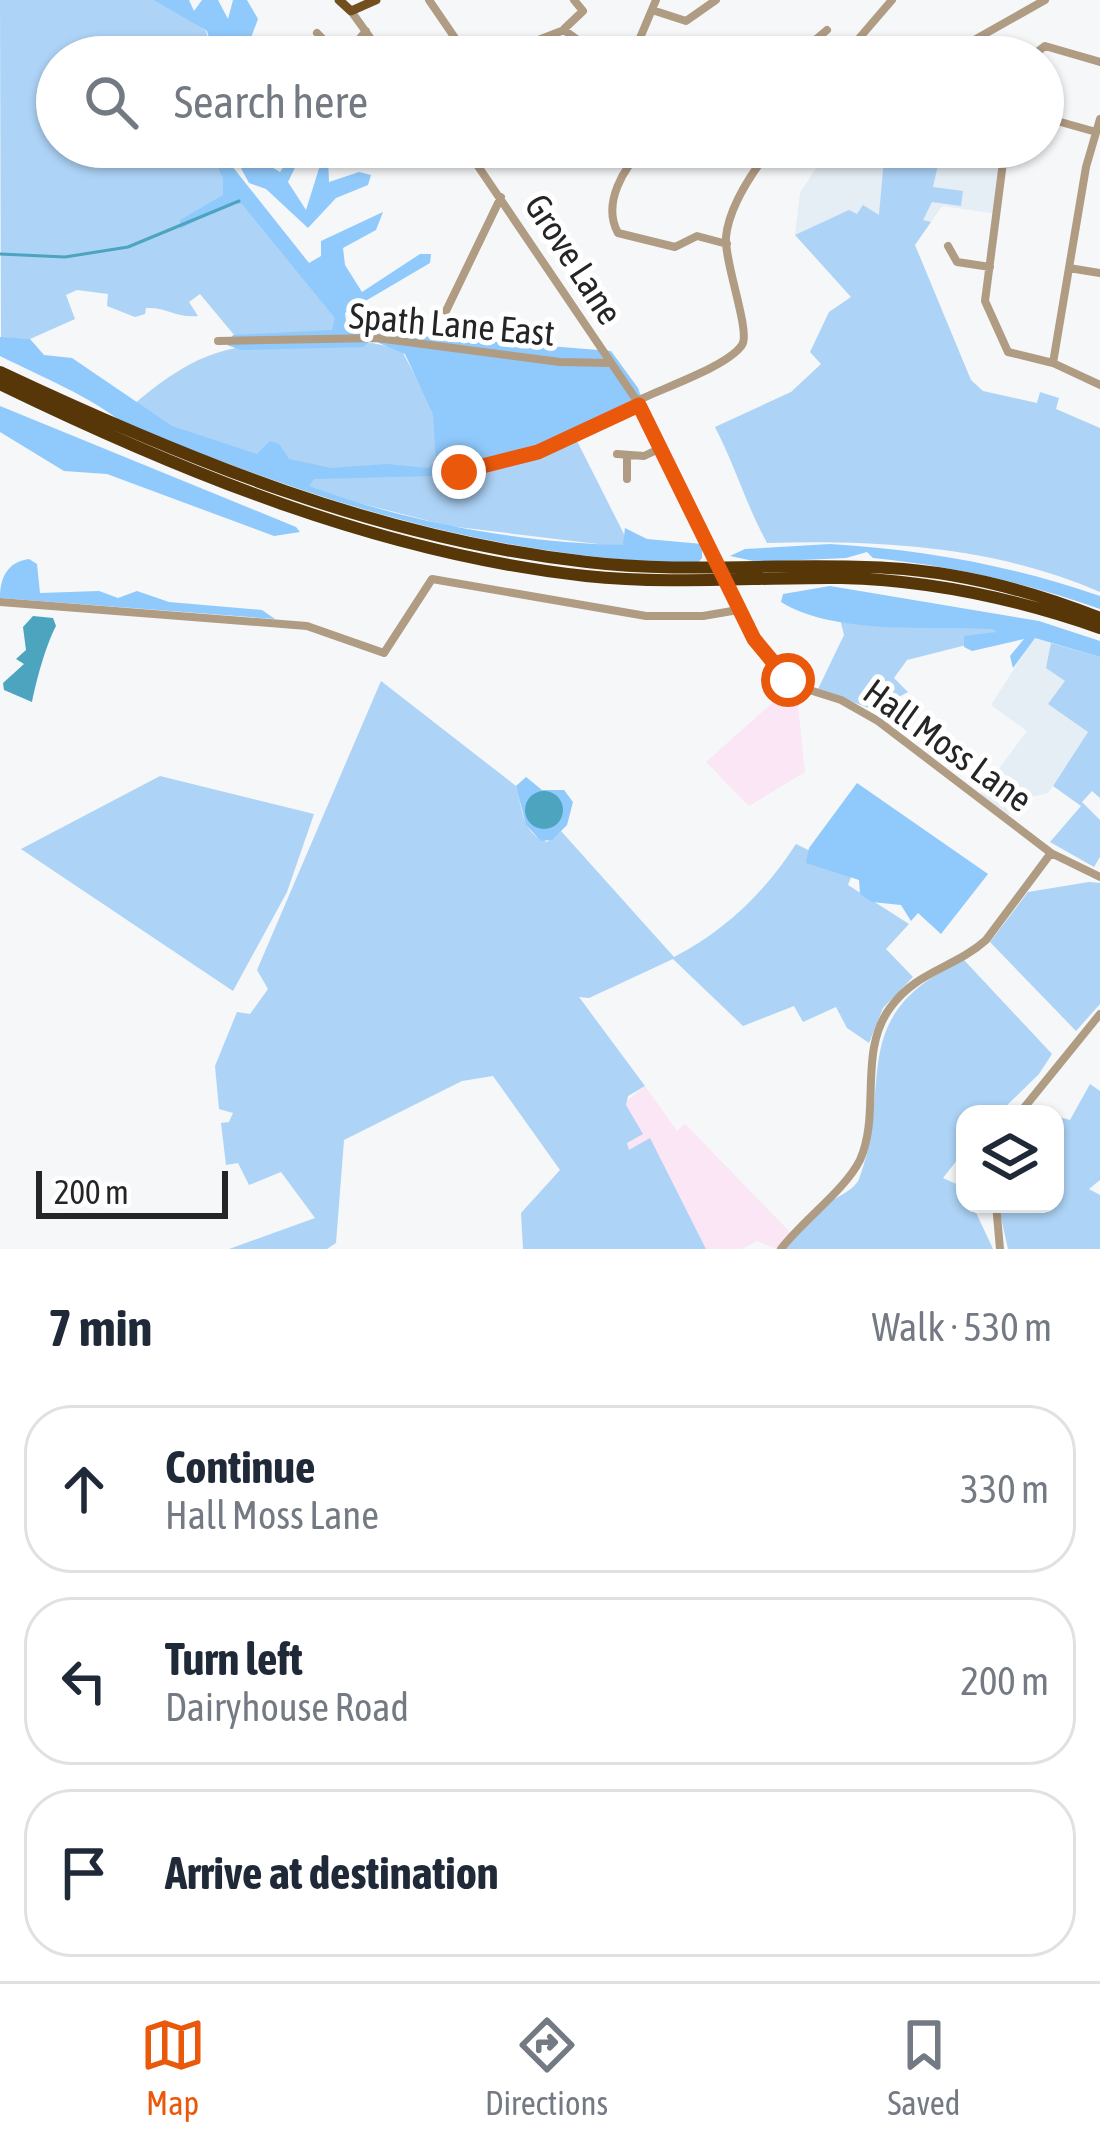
<!DOCTYPE html>
<html lang="en">
<head>
<meta charset="utf-8">
<style>
  :root { --surface:#fff; --page:#f6f6f7; --text:#1f2937; --muted:#747a83; --line:#e0e1e3; --accent:#ea580c }
  body { margin:0; font-family:"Asap Condensed",sans-serif; background:var(--page); color:var(--text) }
  .controls { position:absolute; right:36px; bottom:36px; display:grid; overflow:hidden; border-radius:24px; box-shadow:0 3px 9px #0004 }
  .controls button { width:108px; height:108px; display:grid; place-items:center; padding:0; border:0; border-bottom:3px solid var(--line); background:var(--surface); color:var(--text); font:60px sans-serif }
  .scale { position:absolute; left:36px; bottom:30px; width:192px; box-sizing:border-box; padding-left:12px; border:6px solid #242526; border-top:0; font-size:33px; line-height:42px; white-space:nowrap; color:#242526; -webkit-text-stroke:9px #fff; paint-order:stroke }
  .stop { position:absolute; width:36px; height:36px; margin:-27px; border:9px solid #ea580c; border-radius:50%; background:#fff }
  .stop.end { background:#ea580c; border-color:#fff; box-shadow:0 3px 12px #0008 }
  .list { margin:0; padding:0; list-style:none }
  h2 { display:flex; justify-content:space-between; align-items:center; height:156px; margin:0; padding:0 48px; font-size:51px }
  h2 small { font-size:39px; font-weight:400; color:var(--muted) }
  .list li { display:grid; grid-template-columns:78px 1fr auto; gap:36px; align-items:center; box-sizing:border-box; height:168px; margin:0 24px 24px; padding:0 24px; border:3px solid var(--line); border-radius:48px }
  .list b { display:block; font-size:45px; white-space:nowrap }
  .list p { margin:0; font-size:39px; white-space:nowrap; color:var(--muted) }
  .list em { font-size:39px; font-style:normal; color:var(--muted) }
  .icon { flex:none; width:66px; height:66px; fill:none; stroke:currentColor; stroke-width:2; stroke-linecap:round; stroke-linejoin:round }
  .map { position:relative; flex:none; width:1100px; height:1249px; overflow:hidden }
  .search { position:absolute; background:var(--surface); box-shadow:0 3px 9px #0004; left:36px; right:36px; top:36px; height:132px; display:flex; align-items:center; gap:30px; box-sizing:border-box; padding:0 42px; border-radius:66px; color:var(--muted); font-size:45px }
  .sheet { height:732px; background:var(--surface) }
  nav { display:flex; justify-content:space-around; align-items:center; box-sizing:border-box; height:168px; border-top:3px solid var(--line); background:var(--surface); font-size:33px; color:var(--muted) }
  nav a { display:grid; justify-items:center; gap:6px }
  nav .on { color:var(--accent) }
  .map>svg:first-child { display:block }
  .commercial { fill:#fae6f5 }
  .built { fill:#e5edf5 }
  .green { fill:#add3f6 }
  .forest { fill:#90c9fb }
  .water { fill:#4ca4bf }
  .lines { fill:none; stroke-linecap:round; stroke-linejoin:round }
  .stream { stroke:#4ca4bf; stroke-width:3 }
  .minor { stroke:#b09b83; stroke-width:8 }
  .major { stroke:#734f20; stroke-width:9 }
  .highway { stroke:#573707; stroke-width:12 }
  .route { stroke:#ea580c; stroke-width:15 }
  .labels { text-anchor:middle; dominant-baseline:central; stroke-width:10; stroke-linejoin:round; paint-order:stroke }
  .street-label { font-size:36px; fill:#242526; stroke:#fff }
</style>
</head>
<body>
<div class="map">
<svg width="1100" height="1249" viewBox="0 0 1100 1249">
  <rect width="100%" height="100%" fill="#f5f7f9"/>
  <path class="commercial" d="M790,687l12,13 -4,5 7,67 -56,34 -43,-44z
    M645,1086l32,45 8,-7 105,108 -14,17 -19,-8 -15,8h-36l-57,-110 -20,12 -20,-36z"/>
  <path class="built" d="M830,147h175l-7,67 -56,-8 -11,16 -74,-7 -62,20 5,-42z
    M1034,638l17,5 -4,25 18,13 23,51 -40,61 -26,6 -17,20 -27,-22 49,-66 -36,-26z"/>
  <path class="green" d="M0,0h162l44,31 7,26h-156v90h150l129,166 4,19 -105,4 -35,-42 -11,8 9,14c-23,2 -30,-9 -52,-8l-1,6 -10,3 -28,-11 1,-12 -31,-4 -11,5 9,24 -45,20 -29,-1z
    M885,147h57l-9,40 30,4 -2,15 -29,-4 -9,18 8,2 -16,23 56,135 12,11 54,12 3,-11 19,6 -3,11 44,19v164c-105,-46 -222,-52 -333,-49 -22,-41 -31,-75 -52,-116l76,-35 30,-28 -11,-12 19,-40 22,-15 -56,-62 54,-25 8,4 6,-9 16,10z
    M372,343l29,6 37,70 4,48 -109,7 -138,-33 -63,-35c94,-82 127,-55 240,-63z
    M577,441l54,107 -182,-22 -144,-37 5,-13 71,1 63,-7 11,9z
    M838,611l138,13 38,9 -107,27 -13,18 14,14 -34,18 -56,-21 26,-54z
    M1051,643l49,14v141l-8,-7 -10,11 18,18v37l-6,10 -44,-25 31,-36 -28,-20 35,-54 -40,-28 17,-23 -19,-13z
    M381,681l135,105c7,22 4,46 31,56l14,-11 113,126c51,-26 91,-65 122,-113l57,28 -5,13 61,39 -23,25 27,28 -30,31 -14,35 -22,-15 -11,-21 -33,15 -9,-16 -51,20 -70,-67 -84,39 -10,-1 66,89 -17,10 -2,9 17,29 -16,9 2,7 21,-12 56,111h-183l-2,-36 39,-43 -67,-94 -31,5 -118,59 -8,103 -9,6h-98l86,-31 -34,-46 -32,13 -11,-22 -12,2 -5,-42 8,-1 4,-9 -14,-4 -4,-43 22,-54 13,2 18,-25 -11,-19z
    M160,776l154,38 -27,78 -54,99 -212,-142z
    M1089,882l11,1v121l-24,27 -86,-89 38,-50z
    M964,960l88,94 -13,20 -41,40h-33v36l-22,28 22,10v16h7l21,45h-207c11,-14 23,-31 37,-43 11,-8 31,-15 36,-27 36,-93 -17,-163 105,-219z
    M1090,1084l10,7v89l-11,9 11,6v54h-92l-10,-45h57v-88l15,4z"/>
  <path class="forest" d="M154,0h35l5,11 8,-11h16l10,19 5,-19h14l11,19 -6,16 3,22h-40l-8,-26z
    M208,147h55v15l17,10 17,-25h8l-17,35 18,28 15,-48 7,-5 1,25 30,-10 12,3 -3,10 -32,13 -28,30 -42,-39 -17,-6 -13,-24 -8,2 81,102 12,-7v-15l62,-29 -7,18 -33,18 2,17 17,27 58,-38h11l-1,9 -85,50 2,17 264,21 27,37 7,20 -23,13 -190,55 -118,3 -5,7c97,36 211,57 314,59l2,-17 22,11 55,5v14l-5,6c-177,-6 -323,-45 -487,-107 -20,-7 -71,-19 -85,-32 -33,-28 -83,-48 -125,-69v-19l30,2 14,16 28,3 100,68 85,28 13,-13 9,3 10,15 42,9 56,-4 41,4 8,-7 -3,-47 -28,-60 -33,-14 -9,7 -122,3 -14,-5 6,-10 99,-5 3,-12 -93,-114 -11,-1 -51,26v-9l43,-25v-17z
    M0,406l296,121 4,5 -26,4 -167,-62 -43,-3 -64,-39z
    M830,544c95,6 180,21 270,52v13c-76,-27 -148,-43 -227,-51l-6,-6 -21,6 -88,4 -28,-6 15,-7z
    M29,559l8,5 3,29 59,-2 19,7 19,-7 32,11 93,8 13,9 -275,-21c0,-20 7,-36 29,-39z
    M830,586l209,35 61,20v16l-65,-19 -22,30 -3,-12 14,-17 -52,12 -8,-4v-11l33,-4 -5,-3c-62,-3 -158,6 -211,-27l2,-8z
    M526,777l16,13h22l9,12 -6,23 -15,15 -11,1 -15,-16 -10,-39z
    M857,783l131,91 -47,60 -23,-21 -7,8 -10,-16 -29,-3 -12,-8 -1,-14 -53,-17 3,-15z"/>
  <path class="water" d="M33,616l20,2 3,8c-11,21 -20,56 -24,76l-28,-12 -1,-7 21,-19 -8,-5 10,-9 -3,-23z
    M525 810a19 19 0 1 1 38 0a19 19 0 1 1-38 0Z"/>
  <g class="lines">
    <path class="stream" d="M0,254l65,3 63,-10 111,-46"/>
    <path class="minor" d="M429,0l39,57
      M652,10l34,11 30,-21
      M351,11l33,46
      M564,29l19,-18 -9,-11
      M317,33l23,24
      M1032,56l13,-10 55,16
      M344,57l22,-26
      M495,57l69,-27 37,27
      M632,57l24,-57
      M795,57l32,-27
      M843,57l49,-57
      M944,57l101,-57
      M1043,117l53,15
      M465,147l172,254 106,219 27,42 30,25 41,13 37,21 173,132 49,24
      M646,147c-23,20 -44,57 -28,86l57,14 22,-11 30,8
      M1005,147l-20,154 23,51 45,11 47,22
      M948,246l9,16 33,5
      M1069,268l31,5
      M446,311l55,-114
      M218,341l159,-3 183,24 50,1
      M1053,363l33,-196 14,-48
      M637,401c25,-13 90,-34 105,-56 9,-13 -18,-83 -16,-108 3,-31 27,-66 46,-90
      M617,454l27,2 17,-8
      M452,476l86,-24 101,-47
      M627,479v-21
      M0,602l307,24 77,27 48,-74 214,37h57l35,-6
      M1019,1114l81,-100
      M996,1204l4,45
      M781,1249c22,-29 64,-59 79,-89 21,-47 -2,-109 30,-152 26,-37 65,-40 96,-68l65,-87"/>
    <path class="major" d="M339,0l12,11 25,-11"/>
    <path class="highway" d="M0,372c187,88 380,167 587,190 100,12 200,0 301,6 73,4 144,23 212,50
      M0,384c183,89 382,170 586,192 86,9 170,1 255,2 89,2 176,21 259,50"/>
  </g>
  <g class="lines">
    <path class="route" d="M459,472l79,-20 101,-47 115,234 34,41"/>
  </g>
  <g class="labels">
    <g class="street-label">
      <text transform="translate(574 259) rotate(57)">Grove Lane</text>
      <text transform="translate(452 324) rotate(5)">Spath Lane East</text>
      <text transform="translate(948 745) rotate(36)">Hall Moss Lane</text>
    </g>
  </g>
</svg>
<div class="controls">
<button><svg class="icon" aria-label="layers" viewBox="0 0 24 24"><path d="M12 4l9 5-9 5-9-5zM3 14l9 5 9-5"/></svg></button>
</div>
<div class="scale">200 m</div>
<div class="stop" style="left:788px;top:680px"></div>
<div class="stop end" style="left:459px;top:472px"></div>
<div class="search"><svg class="icon" aria-label="search" viewBox="0 0 24 24"><circle cx="10" cy="10" r="6"/><path d="M15 15l6 6"/></svg>Search here</div>
</div>
<section class="sheet">
<h2>7 min<small>Walk · 530 m</small></h2>
<ul class="list">
<li><svg class="icon" aria-label="ahead" viewBox="0 0 24 24"><path d="M12 20V5M6 11l6-6 6 6"/></svg><div><b>Continue</b><p>Hall Moss Lane</p></div><em>330 m</em></li>
<li><svg class="icon" aria-label="left" viewBox="0 0 24 24"><path d="M17 20v-9H6M10 6l-5 5 5 5"/></svg><div><b>Turn left</b><p>Dairyhouse Road</p></div><em>200 m</em></li>
<li><svg class="icon" aria-label="arrive" viewBox="0 0 24 24"><path d="M6 21V4h12l-3 4 3 4H6"/></svg><div><b>Arrive at destination</b></div></li>
</ul>
</section>
<nav>
<a class="on"><svg class="icon" aria-label="map" viewBox="0 0 24 24"><path d="M3 6l6-2 6 2 6-2v14l-6 2-6-2-6 2zM9 4v14M15 6v14"/></svg>Map</a>
<a><svg class="icon" aria-label="directions" viewBox="0 0 24 24"><path d="M12 3l9 9-9 9-9-9zM9 14v-3h6M13 9l2 2-2 2"/></svg>Directions</a>
<a><svg class="icon" aria-label="saved" viewBox="0 0 24 24"><path d="M7 4h10v16l-5-4-5 4z"/></svg>Saved</a>
</nav>
</body>
</html>
